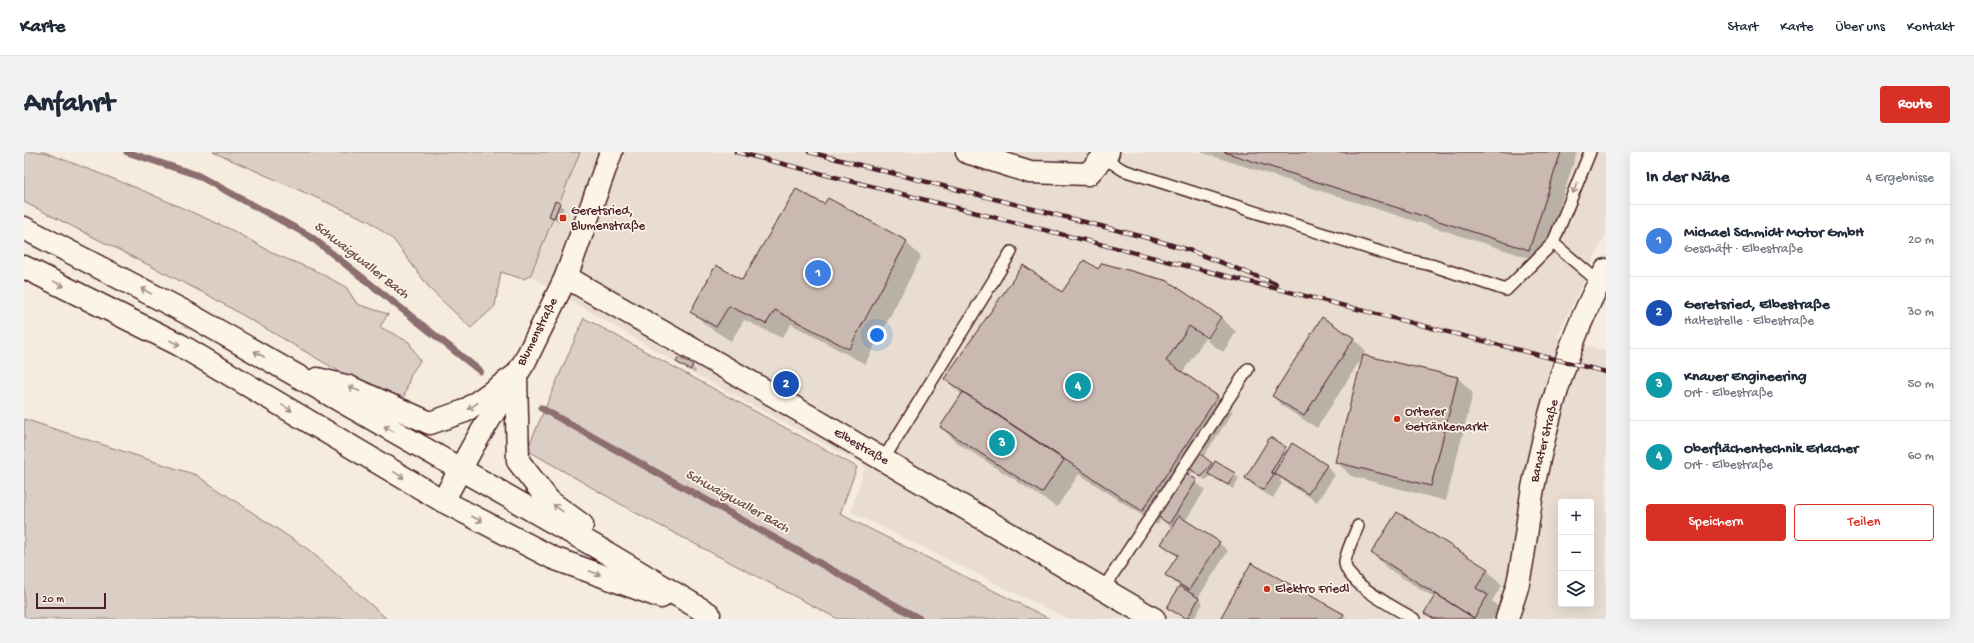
<!DOCTYPE html>
<html lang="de">
<head>
<meta charset="utf-8">
<style>
  :root { --surface:#fff; --page:#f2f2f3; --text:#1f2937; --muted:#747a83; --line:#e0e1e3; --accent:#d93025 }
  body { margin:0; font-family:"Gochi Hand",sans-serif; background:var(--page); color:var(--text) }
  .controls { position:absolute; right:12px; bottom:12px; display:grid; overflow:hidden; border-radius:4px; box-shadow:0 4px 16px #0002 }
  .controls button { width:36px; height:36px; display:grid; place-items:center; padding:0; border:0; border-bottom:1px solid var(--line); background:var(--surface); color:var(--text); font:20px sans-serif }
  .scale { position:absolute; left:12px; bottom:10px; width:70px; box-sizing:border-box; padding-left:4px; border:2px solid #4a1f2b; border-top:0; font-size:11px; line-height:14px; white-space:nowrap; color:#4a1f2b; -webkit-text-stroke:3px #fcf5e5; paint-order:stroke }
  .you { position:absolute; left:853px; top:183px; width:14px; height:14px; margin:-10px; border:3px solid #fff; border-radius:50%; background:#1a73e8; box-shadow:0 0 0 6px #1a73e833 }
  .badge { display:grid; place-items:center; width:26px; height:26px; border-radius:50%; background:var(--accent); color:#fff; font-size:13px; font-weight:700 }
  .pin { position:absolute; translate:-50% -50%; border:2px solid #fff; box-shadow:0 1px 4px #0006 }
  .list { margin:0; padding:0; list-style:none }
  h2 { display:flex; justify-content:space-between; align-items:center; height:52px; margin:0; padding:0 16px; font-size:17px }
  h2 small { font-size:13px; font-weight:400; color:var(--muted) }
  .list li { display:grid; grid-template-columns:26px 1fr auto; gap:12px; align-items:center; box-sizing:border-box; height:72px; padding:0 16px; border-top:1px solid var(--line) }
  .list b { display:block; font-size:15px; white-space:nowrap }
  .list p { margin:0; font-size:13px; white-space:nowrap; color:var(--muted) }
  .list em { font-size:13px; font-style:normal; color:var(--muted) }
  .actions { display:flex; gap:8px; padding:12px 16px }
  .actions a { flex:1; padding:9px 0; border:1px solid var(--accent); border-radius:4px; text-align:center; font-size:14px; color:var(--accent) }
  .actions .main { background:var(--accent); color:#fff }
  .icon { flex:none; width:22px; height:22px; fill:none; stroke:currentColor; stroke-width:2; stroke-linecap:round; stroke-linejoin:round }
  .map { position:relative; flex:none; width:1582px; height:467px; overflow:hidden; border-radius:4px }
  header { display:flex; align-items:center; gap:24px; box-sizing:border-box; height:56px; padding:0 20px; background:var(--surface); border-bottom:1px solid var(--line) }
  header strong { font-size:19px }
  nav { display:flex; gap:22px; margin-inline-start:auto; font-size:14px }
  .intro { display:flex; align-items:center; justify-content:space-between; box-sizing:border-box; height:96px; padding:0 24px }
  h1 { margin:0; font-size:28px }
  .button { padding:10px 18px; border-radius:4px; background:var(--accent); color:#fff; font-size:14px; font-weight:700 }
  main { display:flex; gap:24px; padding:0 24px }
  aside { flex:1; background:var(--surface); border-radius:4px; box-shadow:0 4px 16px #0002 }
  .map>svg:first-child { display:block }
  .built { fill:#e8ddd0; fill-rule:evenodd }
  .green { fill:#dbcec4; stroke:#927678 }
  .shadow { fill:#0003 }
  .lines { fill:none; stroke-linecap:round; stroke-linejoin:round }
  .stream { stroke:#8c6e70; stroke-width:7 }
  .building { fill:#cab9b1; stroke:#4a1f2b }
  .lane-casing { stroke:#4a1f2b; stroke-width:14 }
  .street-casing { stroke:#4a1f2b; stroke-width:25 }
  .secondary-casing { stroke:#4a1f2b; stroke-width:25 }
  .primary-casing { stroke:#4a1f2b; stroke-width:25 }
  .lane { stroke:#fcf5e5; stroke-width:11 }
  .street { stroke:#fcf5e5; stroke-width:22 }
  .secondary { stroke:#fcf5e5; stroke-width:22 }
  .primary { stroke:#fcf5e5; stroke-width:22 }
  .rail-casing { stroke:#4a1f2b; stroke-width:4.5 }
  .rail { stroke:#fcf5e5; stroke-width:3; stroke-dasharray:9; stroke-linecap:butt }
  .oneway { stroke:#a38a88 }
  .poi-dot { fill:#c8321e; stroke:#fcf5e5; stroke-width:1.5 }
  .labels { text-anchor:middle; dominant-baseline:central; stroke-width:3.5; stroke-linejoin:round; paint-order:stroke }
  .poi-label { font-size:13px; fill:#4a1f2b; stroke:#fcf5e5; text-anchor:start }
  .street-label { font-size:13px; fill:#4a1f2b; stroke:#fcf5e5 }
  .water-label { font-size:14px; font-style:italic; fill:#704d53; stroke:#fcf5e5 }
</style>
</head>
<body>
<header>
<strong>Karte</strong>
<nav><a>Start</a><a>Karte</a><a>Über uns</a><a>Kontakt</a></nav>
</header>
<div class="intro"><h1>Anfahrt</h1><a class="button">Route</a></div>
<main>
<div class="map">
<svg width="1582" height="467" viewBox="0 0 1582 467">
  <rect width="100%" height="100%" fill="#f5ecde"/>
  <filter id="ink" filterUnits="userSpaceOnUse"><feTurbulence type="fractalNoise" baseFrequency=".025" numOctaves="2"/><feDisplacementMap in="SourceGraphic" scale="8" xChannelSelector="R" yChannelSelector="G"/><feConvolveMatrix kernelMatrix="1 2 1 2 8 2 1 2 1" color-interpolation-filters="sRGB"/></filter>
  <g filter="url(#ink)">
    <path class="built" d="M556,0h1026v81l-49,104 49,14v268h-538l-217,-107 14,-46 -170,-92 -165,-98zM1537,350h30v102h-30z"/>
    <path class="green" d="M0,0h20l93,36 93,41 47,26 37,15 32,17 11,17 31,10 -8,13 29,15 11,19 -9,13 -7,23 -43,-13 -153,-89 -184,-93z
      M189,0h367l-50,124 -7,3 -22,-7 -6,34 -24,22 -40,-38 -38,-51 -24,-18z
      M560,166l273,149 -17,47 210,105h-212l-202,-106 -109,-63z
      M0,267l172,56 113,75 78,69h-363z"/>
    <path class="shadow" d="M1176,0h377l-35,110z
      M532,50l8,6 -5,14 -8,-6z
      M801,54l81,36 15,15 -56,107 -74,-40 -9,14 -38,-18 -13,21 -24,-15 -15,-15 51,-30z
      M1074,119l123,46 15,15 -13,20 -16,-11 14,-22h-3l-36,54 36,24 15,15 -30,45 11,9 2,-4 23,16 -6,11 -22,-14 -5,6 -13,-10 -3,6 15,13 -20,31 34,22 9,8 -30,47 5,5 -9,16h-8l-17,-12 11,-20 -14,-13 12,-17 -16,-13 10,-16 -11,-9 -4,6 -78,-51 -22,33 -101,-65 -15,-15 21,-32 -17,-16 117,-85z
      M1298,167l32,20 12,12 -49,77 -32,-20 -12,-12z
      M1340,204l94,22 15,15 -27,108 -95,-25 -15,-15z
      M653,210l15,4 4,5 -1,3z
      M1246,286l18,13 4,-6 35,21 8,9 -18,27 -36,-23 -1,2 2,2 -9,15 -18,-11 -9,-9z
      M1348,401l115,17 15,15 -10,16 10,10 -5,8h-65l-6,-6 9,-15 -48,-30z
      M1227,413l92,50 4,4h-126z"/>
    <g class="lines">
      <path class="stream" d="M103,0l70,23 113,61 170,135
        M517,256l379,211"/>
    </g>
    <path class="building" d="M1200,0h337l-32,98z
      M772,37l28,15 4,-6 79,43 -58,108 -74,-39 -9,14 -37,-18 -13,21 -26,-15 26,-47 26,15z
      M531,49l5,2 -6,15 -5,-2z
      M1060,108l14,9 4,-6 66,18 53,36 -13,21 -19,-12 -23,35 52,35 -76,115 -198,-132 79,-114 39,27z
      M1298,165l32,21 -50,78 -32,-20z
      M1339,203l95,22 -27,109 -96,-24z
      M655,205l14,8 -3,5 -14,-8z
      M939,240l101,68 -22,33 -102,-66z
      M1246,285l16,10 -15,25 3,2 -11,16 -18,-12z
      M1268,291l35,22 -19,29 -34,-21z
      M1174,300l14,11 -11,14 -14,-11z
      M1191,309l20,12 -7,12 -20,-11z
      M1160,320l13,8 -28,44 -13,-9z
      M1373,360l91,57 -12,19 12,7 -14,23 -103,-65z
      M1155,364l41,26 -31,48 -24,-15 13,-20 -17,-11z
      M1227,411l93,51 -3,5h-121z
      M1155,434l20,12 -12,21 -20,-11z
      M1412,442l38,24 -1,1h-38l-11,-6z"/>
    <g class="lines">
      <g class="lane-casing">
        <path id="lane" d="M1566,0l-37,91 46,39
          M1079,5l20,13 276,88 32,7 75,25 47,-47
          M859,308l128,-208
          M1334,374c-4,10 -11,24 -13,35 -2,21 52,48 69,58
          M1079,437l145,-220"/>
      </g>
      <g class="street-casing">
        <path id="street" d="M943,0l63,20 58,2 20,-22
          M542,125l207,118 381,224
          M1483,467c3,-11 7,-21 10,-32 8,-32 10,-66 16,-99 15,-74 36,-152 73,-218"/>
      </g>
      <g class="secondary-casing">
        <path id="secondary" d="M419,349l30,-55 52,-85 41,-84 45,-125"/>
      </g>
      <g class="primary-casing">
        <path id="primary" d="M0,76l163,85 420,240 102,61
          M0,115l156,78 263,156 110,57 108,39
          M492,223l2,86 31,40 33,24
          M293,227l32,8 81,36 35,-12 51,-36"/>
      </g>
      <use href="#lane" class="lane"/>
      <use href="#street" class="street"/>
      <use href="#secondary" class="secondary"/>
      <use href="#primary" class="primary"/>
      <g class="rail-casing">
        <path id="rail" d="M712,0l870,220
          M785,0l335,85 45,13 87,34"/>
      </g>
      <use href="#rail" class="rail"/>
    </g>
    <defs><path id="oneway-shaft" d="M-6 0H5M1.5-3L5.5 0L1.5 3" fill="none" stroke-width="1.6" stroke-linecap="round" stroke-linejoin="round"/></defs>
    <g class="oneway">
      <use href="#oneway-shaft" transform="translate(1551 36) rotate(112)"/>
      <use href="#oneway-shaft" transform="translate(35 132) rotate(27)"/>
      <use href="#oneway-shaft" transform="translate(122 139) rotate(-152)"/>
      <use href="#oneway-shaft" transform="translate(151 191) rotate(27)"/>
      <use href="#oneway-shaft" transform="translate(235 202) rotate(-150)"/>
      <use href="#oneway-shaft" transform="translate(330 237) rotate(-157)"/>
      <use href="#oneway-shaft" transform="translate(449 254) rotate(145)"/>
      <use href="#oneway-shaft" transform="translate(263 256) rotate(31)"/>
      <use href="#oneway-shaft" transform="translate(365 277) rotate(-150)"/>
      <use href="#oneway-shaft" transform="translate(375 323) rotate(31)"/>
      <use href="#oneway-shaft" transform="translate(534 356) rotate(-144)"/>
      <use href="#oneway-shaft" transform="translate(453 367) rotate(27)"/>
      <use href="#oneway-shaft" transform="translate(571 421) rotate(20)"/>
    </g>
  </g>
  <g class="poi-dot">
    <rect x="535" y="62" width="8" height="8" rx="2"/>
    <circle cx="1373" cy="267" r="4"/>
    <circle cx="1243" cy="437" r="4"/>
  </g>
  <g class="labels">
    <g class="poi-label">
      <text x="547" y="59">Geretsried,<tspan x="547" dy="15">Blumenstraße</tspan></text>
      <text x="1381" y="260">Orterer<tspan x="1381" dy="15">Getränkemarkt</tspan></text>
      <text x="1251" y="437">Elektro Friedl</text>
    </g>
    <g class="street-label">
      <text transform="translate(514 180) rotate(-63)">Blumenstraße</text>
      <text transform="translate(1521 289) rotate(-76)">Banater Straße</text>
      <text transform="translate(837 295) rotate(30)">Elbestraße</text>
    </g>
    <g class="water-label">
      <text transform="translate(337 109) rotate(38)">Schwaigwaller Bach</text>
      <text transform="translate(713 350) rotate(29)">Schwaigwaller Bach</text>
    </g>
  </g>
</svg>
<div class="controls">
<button>+</button>
<button>−</button>
<button><svg class="icon" aria-label="layers" viewBox="0 0 24 24"><path d="M12 4l9 5-9 5-9-5zM3 14l9 5 9-5"/></svg></button>
</div>
<div class="scale">20 m</div>
<div class="you"></div>
<div class="pin badge" style="left:794px;top:121px;background:#3f7fe0">1</div>
<div class="pin badge" style="left:762px;top:232px;background:#1a4fb4">2</div>
<div class="pin badge" style="left:978px;top:291px;background:#0f9aa8">3</div>
<div class="pin badge" style="left:1054px;top:234px;background:#0f9aa8">4</div>
</div>
<aside>
<h2>In der Nähe<small>4 Ergebnisse</small></h2>
<ul class="list">
<li><span class="badge" style="background:#3f7fe0">1</span><div><b>Michael Schmidt Motor GmbH</b><p>Geschäft · Elbestraße</p></div><em>20 m</em></li>
<li><span class="badge" style="background:#1a4fb4">2</span><div><b>Geretsried, Elbestraße</b><p>Haltestelle · Elbestraße</p></div><em>30 m</em></li>
<li><span class="badge" style="background:#0f9aa8">3</span><div><b>Knauer Engineering</b><p>Ort · Elbestraße</p></div><em>50 m</em></li>
<li><span class="badge" style="background:#0f9aa8">4</span><div><b>Oberflächentechnik Erlacher</b><p>Ort · Elbestraße</p></div><em>60 m</em></li>
</ul>
<div class="actions"><a class="main">Speichern</a><a>Teilen</a></div>
</aside>
</main>
</body>
</html>
